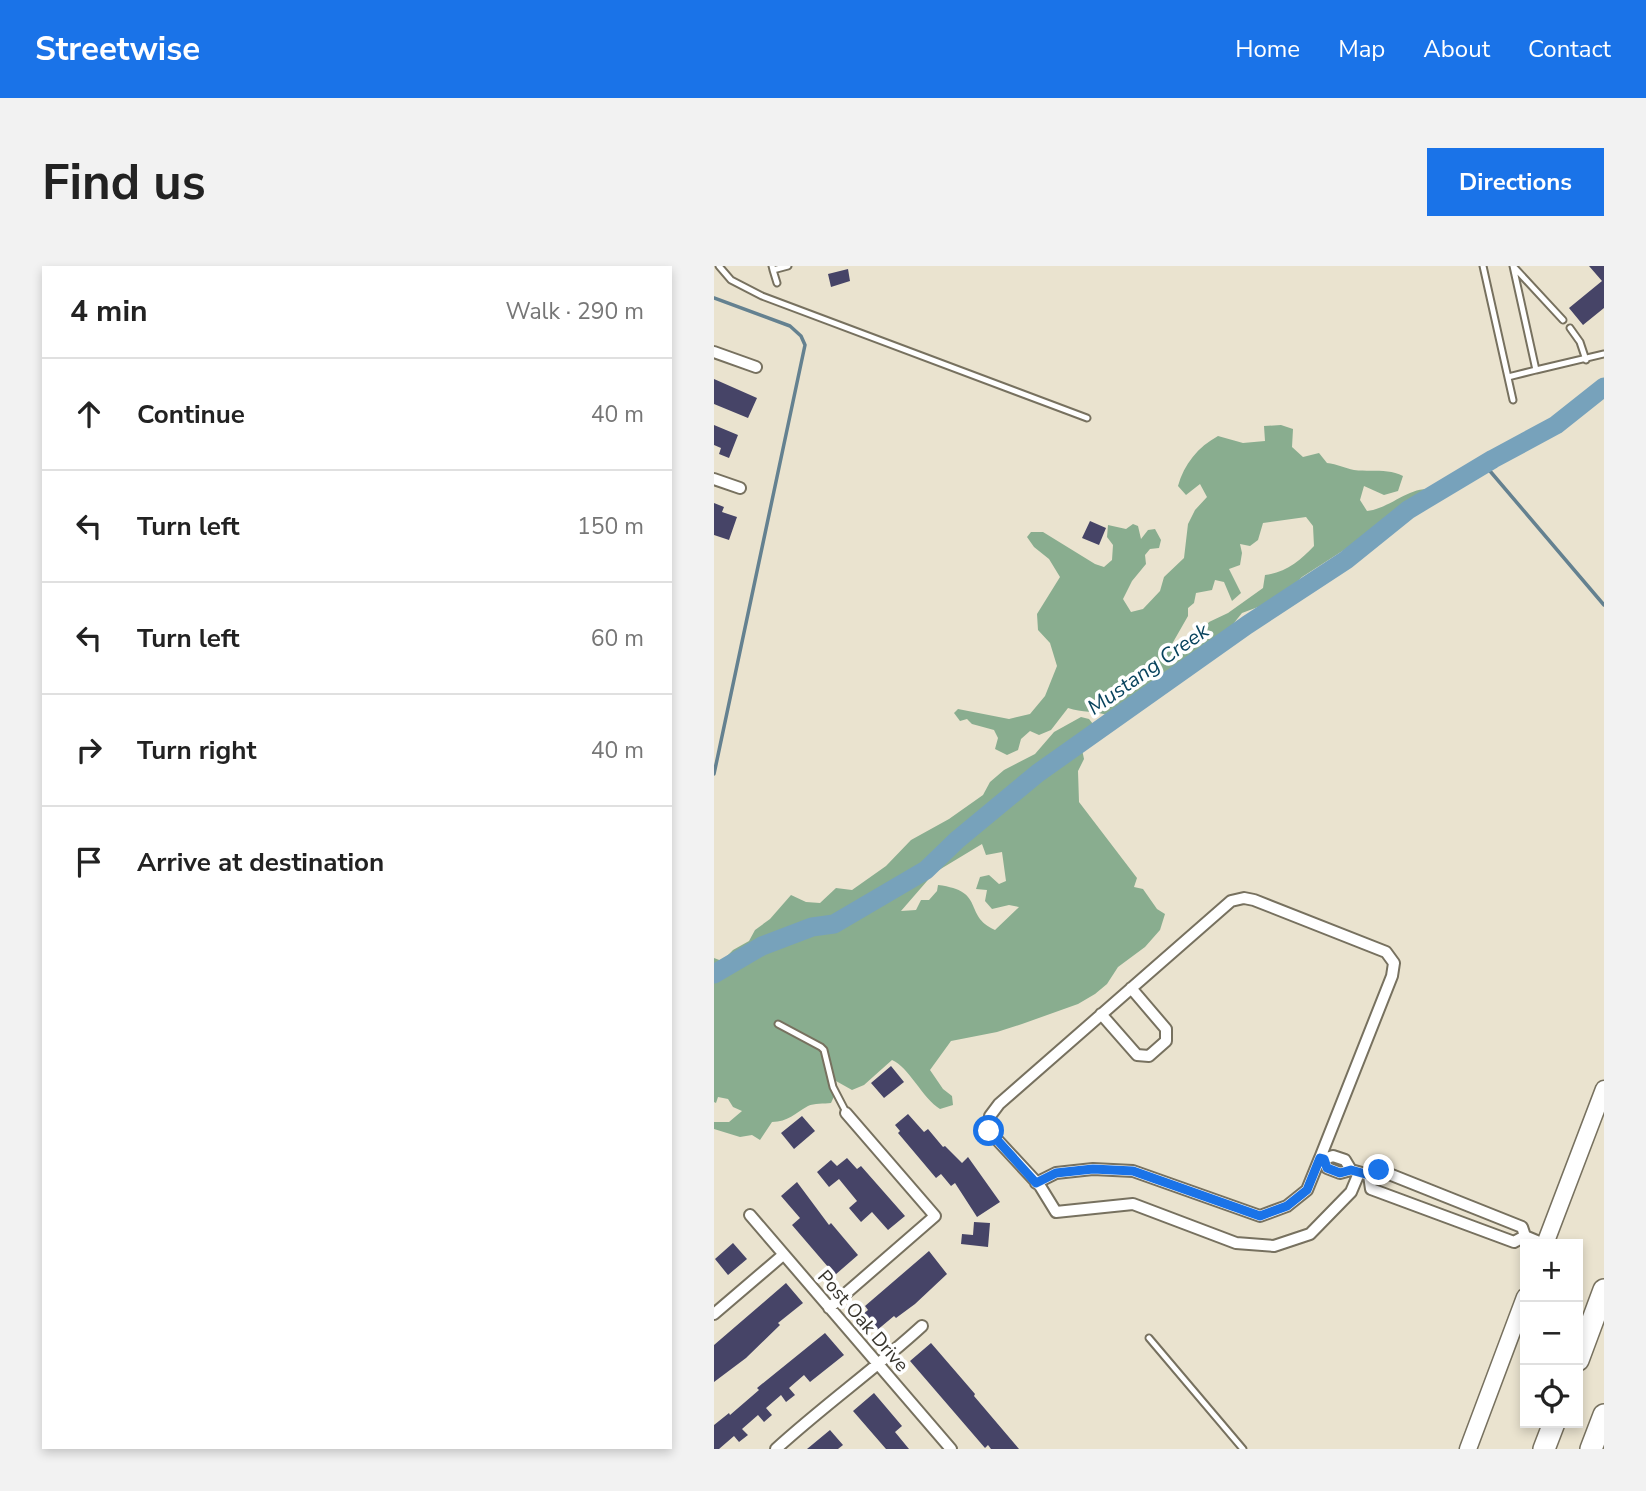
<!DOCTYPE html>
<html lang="en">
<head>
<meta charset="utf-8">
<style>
  :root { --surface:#fff; --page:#f2f2f2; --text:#222; --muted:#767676; --line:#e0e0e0; --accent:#1a73e8 }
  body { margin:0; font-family:"Nunito Sans",sans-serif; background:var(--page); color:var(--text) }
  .controls { position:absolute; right:21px; bottom:21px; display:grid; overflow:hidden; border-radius:0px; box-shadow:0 4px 10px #0003 }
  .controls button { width:63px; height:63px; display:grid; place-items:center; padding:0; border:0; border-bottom:2px solid var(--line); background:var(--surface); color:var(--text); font:35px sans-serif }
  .stop { position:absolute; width:21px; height:21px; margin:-16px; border:5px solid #1a73e8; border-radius:50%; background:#fff }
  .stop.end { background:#1a73e8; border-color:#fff; box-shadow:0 2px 7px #0008 }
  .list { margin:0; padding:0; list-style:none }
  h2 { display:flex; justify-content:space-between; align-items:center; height:91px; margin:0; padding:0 28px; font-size:30px }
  h2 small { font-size:23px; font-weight:400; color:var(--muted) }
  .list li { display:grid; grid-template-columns:46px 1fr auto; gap:21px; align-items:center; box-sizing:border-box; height:112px; padding:0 28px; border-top:2px solid var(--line) }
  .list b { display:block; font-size:26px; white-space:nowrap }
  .list em { font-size:23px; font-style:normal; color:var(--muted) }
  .icon { flex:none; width:38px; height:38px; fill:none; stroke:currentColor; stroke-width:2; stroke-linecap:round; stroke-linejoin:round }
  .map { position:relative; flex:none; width:890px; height:1183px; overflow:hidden; border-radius:0px }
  header { display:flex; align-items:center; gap:42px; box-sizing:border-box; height:98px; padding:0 35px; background:var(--accent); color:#fff }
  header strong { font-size:33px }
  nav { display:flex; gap:38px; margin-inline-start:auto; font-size:24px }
  .intro { display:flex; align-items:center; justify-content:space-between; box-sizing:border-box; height:168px; padding:0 42px }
  h1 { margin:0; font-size:49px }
  .button { padding:18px 32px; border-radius:0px; background:var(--accent); color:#fff; font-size:24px; font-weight:700 }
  main { display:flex; gap:42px; padding:0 42px }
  aside { flex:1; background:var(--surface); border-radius:0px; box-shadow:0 4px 10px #0003 }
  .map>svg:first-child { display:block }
  .forest { fill:#89ad8f; fill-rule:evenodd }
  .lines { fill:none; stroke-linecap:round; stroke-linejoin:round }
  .stream { stroke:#648190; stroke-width:3.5 }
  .river { stroke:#77a2bb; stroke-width:19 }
  .building { fill:#464467 }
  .service-casing { stroke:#77715f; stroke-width:9 }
  .minor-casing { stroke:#77715f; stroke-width:14 }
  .secondary-casing { stroke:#77715f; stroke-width:19 }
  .motorway-casing { stroke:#77715f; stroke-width:24 }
  .service { stroke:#fff; stroke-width:5 }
  .minor { stroke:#fff; stroke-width:10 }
  .secondary { stroke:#fff; stroke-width:16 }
  .motorway { stroke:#fff; stroke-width:21 }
  .route { stroke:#1a73e8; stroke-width:9 }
  .labels { text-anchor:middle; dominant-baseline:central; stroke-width:7; stroke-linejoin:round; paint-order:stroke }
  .street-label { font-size:19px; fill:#38352d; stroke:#fff }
  .water-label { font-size:21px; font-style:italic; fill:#09445e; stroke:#fff }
</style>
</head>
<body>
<header>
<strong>Streetwise</strong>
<nav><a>Home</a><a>Map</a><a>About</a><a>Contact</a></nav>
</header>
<div class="intro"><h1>Find us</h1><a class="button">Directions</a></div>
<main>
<aside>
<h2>4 min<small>Walk · 290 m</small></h2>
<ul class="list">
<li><svg class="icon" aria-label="ahead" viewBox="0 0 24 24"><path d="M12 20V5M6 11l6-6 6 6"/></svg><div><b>Continue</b></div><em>40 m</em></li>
<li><svg class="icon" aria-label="left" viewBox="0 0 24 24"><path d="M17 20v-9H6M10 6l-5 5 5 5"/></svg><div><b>Turn left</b></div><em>150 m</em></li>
<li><svg class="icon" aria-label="left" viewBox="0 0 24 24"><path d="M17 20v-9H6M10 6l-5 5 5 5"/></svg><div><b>Turn left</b></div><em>60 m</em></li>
<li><svg class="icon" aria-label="right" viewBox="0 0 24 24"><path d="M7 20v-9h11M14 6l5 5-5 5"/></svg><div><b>Turn right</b></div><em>40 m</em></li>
<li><svg class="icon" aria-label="arrive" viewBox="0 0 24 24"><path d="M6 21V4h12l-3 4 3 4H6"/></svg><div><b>Arrive at destination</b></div></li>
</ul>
</aside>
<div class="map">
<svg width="890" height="1183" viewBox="0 0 890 1183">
  <rect width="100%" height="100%" fill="#eae3cf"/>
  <path class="forest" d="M567,159l12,4 -1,18 11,10 16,-4 8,10c10,1 18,5 27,7 17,2 34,-2 49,6l-5,15 -14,4 -20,-9 -4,14 7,11c21,-2 41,-23 61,-22l-8,9 -12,5 -14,12 -19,11 -14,13 -59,38 -25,23 -35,13 -37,46 -22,21h-25l-48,36c-15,-6 -28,-3 -42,-8l-17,22 -12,5 -9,-4 -9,8 -3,11 -11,5 -12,-6 3,-11 -4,-8 -22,-6 -5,-5 -7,2 -6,-8 4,-4 51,10 21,-5 15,-18 12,-30 -7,-23 -12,-13 -1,-16 23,-37 -11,-18 -15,-12 -7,-10 4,-5h12l52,32 9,3 8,-7 1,-15 -6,-8 1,-12 18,4 7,-5 5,2 3,13 7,-9 7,-1 6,11 -2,8 -9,1 -5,6 1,9 -14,17 -9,18 8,13 12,-3 17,-18 4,-14 20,-19 4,-34 7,-14 12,-13 -7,-13 -14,11 -8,-9c6,-22 20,-39 40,-50l25,7 22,-2 -1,-15zM592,251l7,9 1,20c-13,14 -29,27 -49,29l-2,13 -35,25 -19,9 -9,12 -21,9 -7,1 16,-28v-8l6,-5 2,-10 16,-3 3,-10 9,2 8,19 9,-8 -12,-24 11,-4 2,-12 -2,-9 10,2 8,-6 5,-17z
    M367,451l8,2 4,5 -1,7 -12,9 4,19 -6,12 1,31 58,76 -3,9 9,2 14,20 8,5 -5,16 -15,17 -27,20 -11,17 -12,10 -17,10 -56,20 -25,8 -46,9 -21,29 13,19 9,7 1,9 -13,4c-17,-10 -32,-43 -48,-49l-28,25 -12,5 -16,-9 1,9 -6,13c-7,1 -17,0 -23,3 -13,7 -20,16 -36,16l-12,18 -8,-5 -12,2 -26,-8v-7h15l13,-11 -9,-4 -5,-8 -10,-2 -2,6 -2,-1v-144l8,3 11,-11 16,-9 6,-11 15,-11 21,-24 15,7 14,1 16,-15 16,2 34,-24 25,-26 38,-21 34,-24 7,-13 14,-12 31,-16 19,-22zM268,578l4,11 16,-3 4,29 -7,3 -10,-9 -9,2 -4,12 11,1 -2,11 7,8 17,-4 10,2 -24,23c-33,-15 -8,-39 -57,-45l-1,6 -8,9h-8l-5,10 -15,1 33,-38z"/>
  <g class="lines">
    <path class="stream" d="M0,32l76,28 11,10 4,9 -91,429
      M770,198l120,141"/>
    <path class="river" d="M0,708l48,-28 50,-19 22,-3 92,-54 31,-30 81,-67 209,-148 99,-65 62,-50 85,-51 63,-34 48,-38"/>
  </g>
  <path class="building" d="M875,0h15v42l-21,17 -14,-17 33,-27z
    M134,3l2,12 -19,6 -3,-13z
    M0,113l43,19 -9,20 -34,-14z
    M0,159l24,10 -9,23 -10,-4 2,-6 -7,-3z
    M0,237l10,4 -2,5 15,5 -8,23 -15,-5z
    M376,255l16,7 -7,17 -17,-7z
    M177,800l13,16 -20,16 -13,-15z
    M194,848l16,18 4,-3 15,18 2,-1 17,17 6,-6 32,45 -23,15 -22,-34 -4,3 -10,-12 -5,4 -38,-45 2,-2 -5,-6z
    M88,850l13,15 -21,18 -13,-16z
    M133,892l10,11 4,-3 44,50 -17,14 -16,-18 -11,10 -12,-14 8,-7 -18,-22 -10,8 -12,-15 14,-12 6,6z
    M83,916l32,43 2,-2 27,32 -23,20 -43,-50 8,-7 -19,-22z
    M260,956l16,1 -2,24 -27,-3 1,-10 11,1z
    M19,977l14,16 -19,16 -13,-16z
    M215,985l18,23 -32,30 -19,14 -2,-2 -18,15 -14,-16 6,-5 -3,-4z
    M72,1017l17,20 -25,20 2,2 -34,33 -32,24v-37z
    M111,1067l19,22 -34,27 -6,-7 -15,13 6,7 -9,7 -5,-7 -15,13 6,7 -8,7 -6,-7 -16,14 6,6 -9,7 -5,-6 -15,13h-5v-24l15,-12 1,2 29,-25 -2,-2z
    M217,1077l44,51 -1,2 45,53h-28l-3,-4 -3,3 -75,-87z
    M160,1127l28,33 -7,6 14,17h-23l-33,-38z
    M116,1164l13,15 -5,4h-31z"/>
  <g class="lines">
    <g class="service-casing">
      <path id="service" d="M5,0l12,14 31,16 325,122
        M58,0l1,4 15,-4
        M769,0l30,134
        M799,0l50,54
        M59,4l4,13
        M856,62l10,14 6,18
        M822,104l68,-16
        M794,111l28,-7 -23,-104
        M64,758l43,23 3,3 9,37 13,25
        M435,1072l94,111"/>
    </g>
    <g class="minor-casing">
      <path id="minor" d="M0,86l42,15
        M0,213l26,9
        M387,748l36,41 12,1 17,-15v-12l-35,-41
        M610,893l9,-3 12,4 6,10
        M645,907l-8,19 -41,42 -36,12 -38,-3 -103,-39 -77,8 -16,-26 -51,-55 1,-15 9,-12 232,-203 13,-3 10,2 132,52 8,11 -2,13 -72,182 4,1 3,9 13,5 11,-3 18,5 10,-5 143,57 3,9 19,8
        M655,909l2,14 143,53 11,-6
        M322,917l20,-10 37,-4 40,2 127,45 27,-10 20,-16 13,-32
        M36,949l201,234
        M115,1042l106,-92 -89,-103
        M0,1048l69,-59
        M62,1183c47,-43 99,-80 146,-123"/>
    </g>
    <g class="secondary-casing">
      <path id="secondary" d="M831,978l59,-155
        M754,1183l57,-152"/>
    </g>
    <g class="motorway-casing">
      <path id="motorway" d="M864,1094l26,-70
        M830,1183l10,-26
        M877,1183l13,-34"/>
    </g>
    <use href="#service" class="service"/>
    <use href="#minor" class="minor"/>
    <use href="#secondary" class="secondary"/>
    <use href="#motorway" class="motorway"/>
  </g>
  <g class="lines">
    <path class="route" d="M275,865l47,52 20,-10 37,-4 40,2 127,45 27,-10 20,-16 13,-32 4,1 3,9 13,5 11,-3 18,5 10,-5"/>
  </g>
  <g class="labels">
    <g class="street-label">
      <text transform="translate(149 1055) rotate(49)">Post Oak Drive</text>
    </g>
    <g class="water-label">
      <text transform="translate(434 403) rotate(-35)">Mustang Creek</text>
    </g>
  </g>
</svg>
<div class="controls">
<button>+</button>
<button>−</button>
<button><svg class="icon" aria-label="locate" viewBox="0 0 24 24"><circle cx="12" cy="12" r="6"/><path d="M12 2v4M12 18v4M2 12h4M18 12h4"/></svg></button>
</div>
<div class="stop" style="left:275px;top:865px"></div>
<div class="stop end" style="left:665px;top:904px"></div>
</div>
</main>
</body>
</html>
